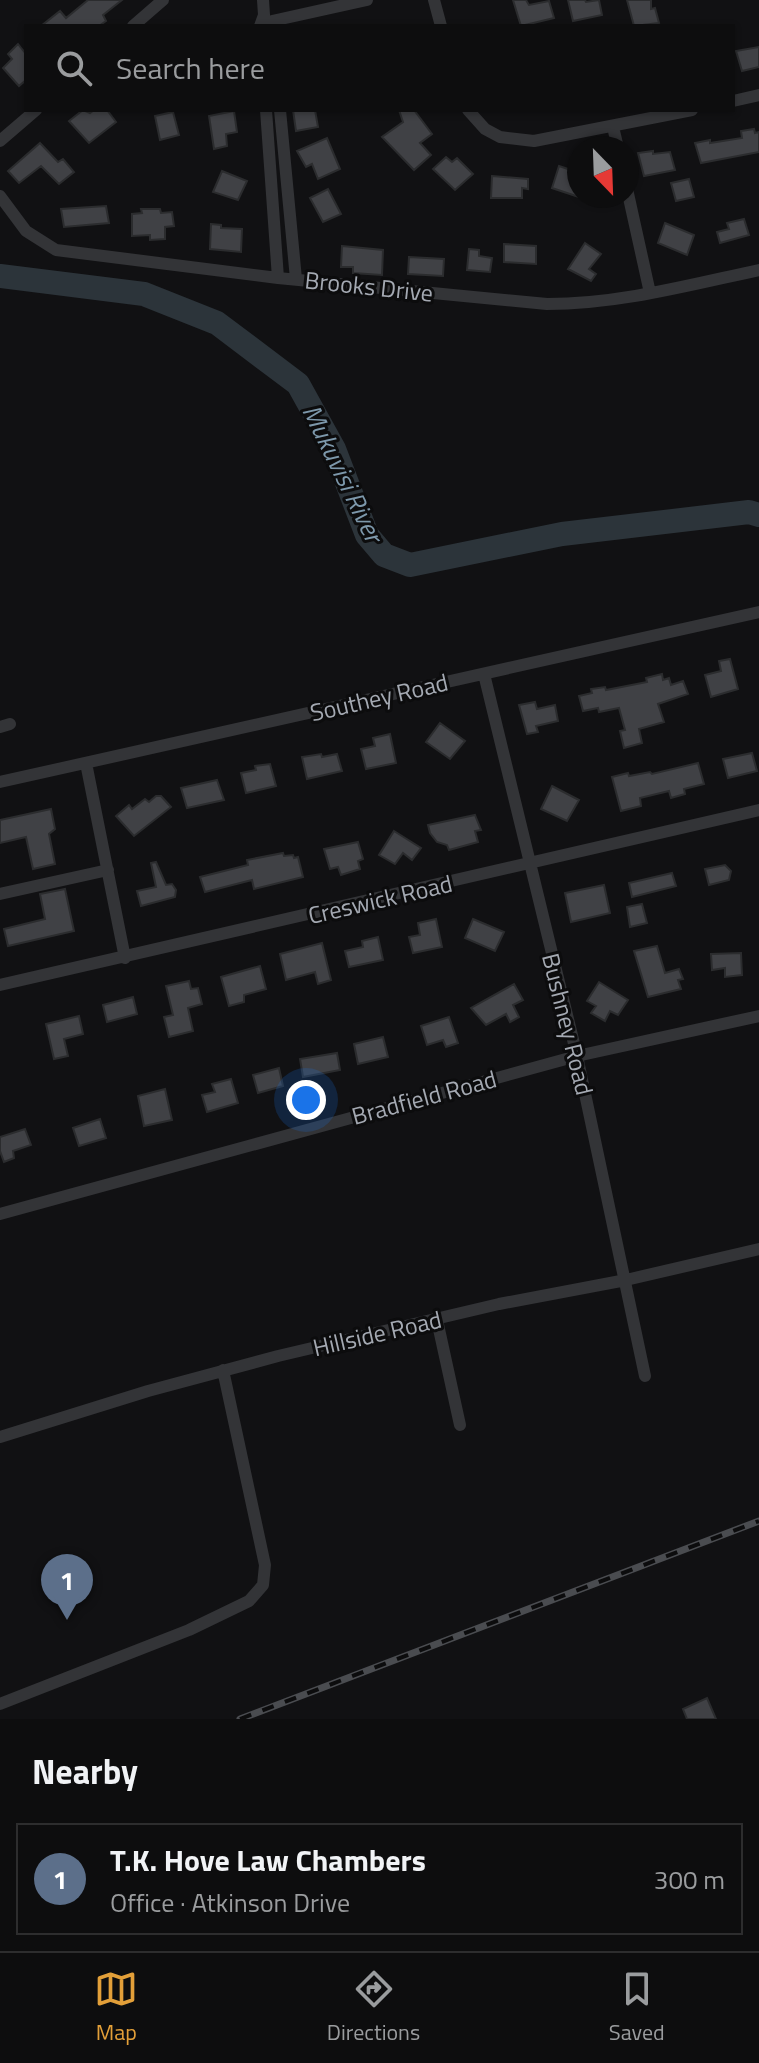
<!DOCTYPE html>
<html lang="en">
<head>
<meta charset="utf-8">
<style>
  :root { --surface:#0d0d0e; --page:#161617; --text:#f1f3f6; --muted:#9a9c9e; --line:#2d2d2e; --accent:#e29f39 }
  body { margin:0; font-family:"Titillium Web",sans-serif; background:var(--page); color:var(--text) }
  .compass { position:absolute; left:567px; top:136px; width:72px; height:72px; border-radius:50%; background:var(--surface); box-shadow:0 2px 6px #0004; rotate:157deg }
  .you { position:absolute; left:306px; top:1100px; width:28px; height:28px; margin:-20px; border:6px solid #fff; border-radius:50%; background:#1a73e8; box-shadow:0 0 0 12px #1a73e833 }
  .badge { display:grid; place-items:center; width:52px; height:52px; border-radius:50%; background:var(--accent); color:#fff; font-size:26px; font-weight:700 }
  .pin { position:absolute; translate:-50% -66px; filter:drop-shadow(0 2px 4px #0008) }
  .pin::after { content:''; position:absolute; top:42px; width:28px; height:24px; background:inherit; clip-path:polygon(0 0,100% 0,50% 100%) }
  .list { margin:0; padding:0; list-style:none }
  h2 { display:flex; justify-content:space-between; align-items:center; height:104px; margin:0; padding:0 32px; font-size:34px }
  h2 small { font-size:26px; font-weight:400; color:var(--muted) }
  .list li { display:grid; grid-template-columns:52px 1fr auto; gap:24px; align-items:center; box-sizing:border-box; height:112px; margin:0 16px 16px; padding:0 16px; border:2px solid var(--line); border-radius:0px }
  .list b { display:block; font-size:30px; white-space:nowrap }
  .list p { margin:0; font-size:26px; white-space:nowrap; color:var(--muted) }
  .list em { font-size:26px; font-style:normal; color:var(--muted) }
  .icon { flex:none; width:44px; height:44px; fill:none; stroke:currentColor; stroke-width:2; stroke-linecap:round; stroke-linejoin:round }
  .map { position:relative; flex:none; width:759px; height:1719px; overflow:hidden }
  .search { position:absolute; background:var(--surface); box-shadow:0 2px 6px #0004; left:24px; right:24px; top:24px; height:88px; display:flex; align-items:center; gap:20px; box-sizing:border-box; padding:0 28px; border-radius:0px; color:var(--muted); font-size:30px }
  .sheet { height:232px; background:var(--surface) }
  nav { display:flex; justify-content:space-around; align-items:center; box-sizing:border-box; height:112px; border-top:2px solid var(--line); background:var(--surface); font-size:22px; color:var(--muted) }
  nav a { display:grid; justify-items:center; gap:4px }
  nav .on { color:var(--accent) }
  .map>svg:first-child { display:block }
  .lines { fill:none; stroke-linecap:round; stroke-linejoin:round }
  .river { stroke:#2c343a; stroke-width:24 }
  .building { fill:#404145; stroke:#2b2c2e; stroke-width:2 }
  .minor { stroke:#333437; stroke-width:12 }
  .rail-casing { stroke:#4a4c50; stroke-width:7 }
  .rail { stroke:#0c0c0d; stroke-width:4; stroke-dasharray:12; stroke-linecap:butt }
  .labels { text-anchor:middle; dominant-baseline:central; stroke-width:6; stroke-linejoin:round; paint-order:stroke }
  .street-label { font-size:24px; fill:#a4a9b2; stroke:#0c0c0d }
  .water-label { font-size:26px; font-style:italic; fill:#7d98ab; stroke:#0c0c0d }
</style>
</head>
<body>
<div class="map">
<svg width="759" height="1719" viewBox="0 0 759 1719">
  <rect width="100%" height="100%" fill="#111113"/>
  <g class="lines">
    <path class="river" d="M0,276l144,18 73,29 81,61 36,65 33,86 17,20 26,10 152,-31 187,-22 10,3"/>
  </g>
  <path class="building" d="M88,0h34l-19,15 3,6 -7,5h-58l19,-15 6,7z
    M513,0h13l3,5 20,-4 5,17 -33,8z
    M568,0h17l1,2 13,-2 3,15 -29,6z
    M627,0h24v9l4,-1 4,15 -25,3z
    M18,44l8,10v26l-7,6 -16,-18 9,-9 -4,-5z
    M759,47v20l-17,4 -6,-20z
    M83,110l7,3 4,-3h13l9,12 -27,21 -20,-22z
    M293,110h22l3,17 -22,4z
    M399,110h15l18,24 -12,9 11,12 -17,15 -32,-33 21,-15z
    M234,111l3,21 -11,2 1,12 -13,3 -5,-33z
    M173,112l6,23 -19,5 -5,-24z
    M754,129l1,4 4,-1v20l-58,11 -6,-20 15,-3v3l32,-5 -1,-7z
    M327,138l13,31 -22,10 -6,-15 -6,3 -9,-16z
    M40,143l18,19 5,-3 11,13 -15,12 -18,-18 -22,17 -11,-12z
    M653,151v3l17,-2 5,18 -31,6 -6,-23z
    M446,157l6,5 5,-4 16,16 -18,16 -22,-21z
    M559,166l15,5 -1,5 6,2v19l-27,-9z
    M222,171l25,10 -9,19 -25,-8z
    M492,176l36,3v10l-6,-1v10h-31z
    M689,179l5,18 -18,4 -5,-18z
    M328,189l13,25 -18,8 -13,-24z
    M106,206l3,17 -45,4 -3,-18z
    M141,209h19l1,4 11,-1 2,14 -9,1v12l-15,1v-5l-18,1v-22l10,-1z
    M744,219l5,16 -29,8 -3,-11 12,-3 -2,-6z
    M665,223l29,12 -7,20 -29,-12z
    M211,224l10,1v3l21,1 -1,23 -31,-3z
    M585,243l16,11 -12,15 7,5 -5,7 -23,-12z
    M504,244l32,2v18l-32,-2z
    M342,246l41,4 -1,25 -29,-2v-6h-12z
    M469,249l10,1v6l13,2 -2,14 -23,-2z
    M409,257l35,2 -1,17 -35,-2z
    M730,659l8,30 -27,8 -6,-22 16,-4 -2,-10z
    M662,674l1,6 6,-2 2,7 12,-4 5,13 -30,10 6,18 -25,7 3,14 -18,5 -4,-17 5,-1 -6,-22 -20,4 -1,-4 -15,3 -4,-15 13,-3 -1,-4 14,-2 1,3 41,-8 -1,-4z
    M535,702l2,7 18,-4 3,16 -22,5 2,6 -11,2 -8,-29z
    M440,723l25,18 -15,18 -24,-17z
    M390,734l6,29 -30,6 -5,-20 14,-3 -2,-8z
    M752,753l5,18 -29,7 -5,-19z
    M321,754l1,3 15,-3 5,17 -35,8 -5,-22z
    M698,763l6,21 -20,5 1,5 -14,4 -2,-7 -29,7 1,8 -20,5 -9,-34 16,-4 1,3 21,-4 2,2z
    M270,764l6,22 -30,7 -5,-20 15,-3 -1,-4z
    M217,780l7,20 -37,8 -6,-20z
    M552,786l27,14 -12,21 -26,-12z
    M156,796h5l10,11 -37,29 -18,-20 13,-11 3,4 13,-10 4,3z
    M51,809l4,20 -6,5 6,30 -22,5 -7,-32 -26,6v-23z
    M475,815l6,15 -6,1 3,11 -29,8 -2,-5 -10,-3 -7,-9 -2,-8z
    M394,831l27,17 -9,12 -9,-7 -8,11 -16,-9z
    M358,842l5,17 -5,2 2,8 -19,6 -3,-8 -8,2 -6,-20z
    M283,853l1,3 9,-1 1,3 4,-1 5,20 -49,12 -2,-9 -47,12 -5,-15 48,-12 -1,-5z
    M156,862l10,23 6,-1 4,6 -1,7 -34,9 -4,-15 19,-4 -5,-24z
    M725,865l6,6 -2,9 -20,5 -4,-16z
    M672,873l4,13 -44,11 -3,-14z
    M604,885l6,28 -39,9 -6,-29z
    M65,889l9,42 -66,15 -4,-17 41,-10 -5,-25z
    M642,904l5,19 -17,4 -3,-20z
    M436,919l6,28 -29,6 -4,-16 11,-2 -2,-12z
    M473,919l31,13 -9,19 -30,-13z
    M378,937l5,23 -34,7 -4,-16 18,-4 -1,-6z
    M322,943l9,37 -13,4 -3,-12 -29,8 -6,-26z
    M657,946l8,27 14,-4 4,10 -5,1 3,9 -33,8 -14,-46z
    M741,953l1,22 -17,2v-9l-13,2 -1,-16z
    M260,966l6,23 -22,6v7l-15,4 -8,-29z
    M189,981l2,8 7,-1 4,16 -14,4 5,23 -24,6 -5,-20 9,-2 -7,-29z
    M599,982l29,18 -10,15 -8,-4 -5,10 -14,-8 5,-7 -9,-5z
    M514,984l9,16 -10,5 6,12 -9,5 -4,-8 -20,11 -15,-17z
    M133,997l4,17 -30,8 -4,-17z
    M79,1016l4,18 -19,5 4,17 -14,3 -8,-35z
    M449,1017l9,26 -12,4 -3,-7 -16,5 -6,-19z
    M383,1037l5,20 -30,7 -4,-20z
    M337,1053l3,17 -37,7 -3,-18z
    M279,1068l4,18 -25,7 -5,-18z
    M231,1079l7,24 -31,9 -5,-17 13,-3 -3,-8z
    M165,1089l7,31 -28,6 -6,-30z
    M100,1119l6,19 -27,8 -6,-18z
    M25,1129l6,16 -18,6 1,7 -10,4 -4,-11v-14z
    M707,1698l9,21h-29l-4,-10z"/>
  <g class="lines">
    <path class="minor" d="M434,0l7,26
      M272,21l95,-21
      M133,26l30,-26
      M260,26l4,-11 -1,-15
      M733,101l26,-6
      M266,110l12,168
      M280,110l16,169
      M468,110l17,19 15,8 34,4 158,-31
      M613,127l5,21
      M0,141l36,-31
      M627,189l23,104
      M0,196l26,35 30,19 222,28 269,26c72,0 142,-19 212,-34
      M484,674l93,382 68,320
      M0,727l10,-3
      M86,763l39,195
      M0,782l759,-170
      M0,894l108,-24
      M0,985l759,-175
      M0,1214l577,-158 182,-40
      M437,1320l23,105
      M0,1437l148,-46 130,-35 221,-52 127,-24 133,-31
      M0,1704l189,-74 60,-29 14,-16 2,-20 -42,-195"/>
    <g class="rail-casing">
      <path id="rail" d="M240,1719l519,-198"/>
    </g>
    <use href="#rail" class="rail"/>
  </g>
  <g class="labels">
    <g class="street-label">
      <text transform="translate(369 286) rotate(6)">Brooks Drive</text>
      <text transform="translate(379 697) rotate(-13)">Southey Road</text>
      <text transform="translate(380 899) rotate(-13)">Creswick Road</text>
      <text transform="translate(568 1024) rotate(76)">Bushney Road</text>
      <text transform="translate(424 1097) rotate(-15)">Bradfield Road</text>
      <text transform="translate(377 1333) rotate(-13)">Hillside Road</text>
    </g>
    <g class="water-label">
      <text transform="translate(343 473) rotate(64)">Mukuvisi River</text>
    </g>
  </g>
</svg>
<svg class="compass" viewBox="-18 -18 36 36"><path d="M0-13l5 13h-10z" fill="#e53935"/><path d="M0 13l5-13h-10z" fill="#9a9c9e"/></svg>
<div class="you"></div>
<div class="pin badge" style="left:67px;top:1620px;background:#5c6f8a">1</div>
<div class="search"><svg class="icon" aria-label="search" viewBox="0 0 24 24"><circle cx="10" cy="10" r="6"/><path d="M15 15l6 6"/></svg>Search here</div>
</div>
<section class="sheet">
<h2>Nearby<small></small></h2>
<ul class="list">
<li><span class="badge" style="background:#5c6f8a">1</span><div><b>T.K. Hove Law Chambers</b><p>Office · Atkinson Drive</p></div><em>300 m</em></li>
</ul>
</section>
<nav>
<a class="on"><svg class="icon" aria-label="map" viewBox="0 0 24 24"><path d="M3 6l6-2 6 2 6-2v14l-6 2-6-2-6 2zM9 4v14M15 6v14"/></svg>Map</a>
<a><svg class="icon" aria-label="directions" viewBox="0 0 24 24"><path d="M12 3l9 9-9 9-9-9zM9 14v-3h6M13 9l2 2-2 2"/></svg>Directions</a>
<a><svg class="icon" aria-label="saved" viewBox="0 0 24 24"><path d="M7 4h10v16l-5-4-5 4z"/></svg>Saved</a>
</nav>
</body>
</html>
